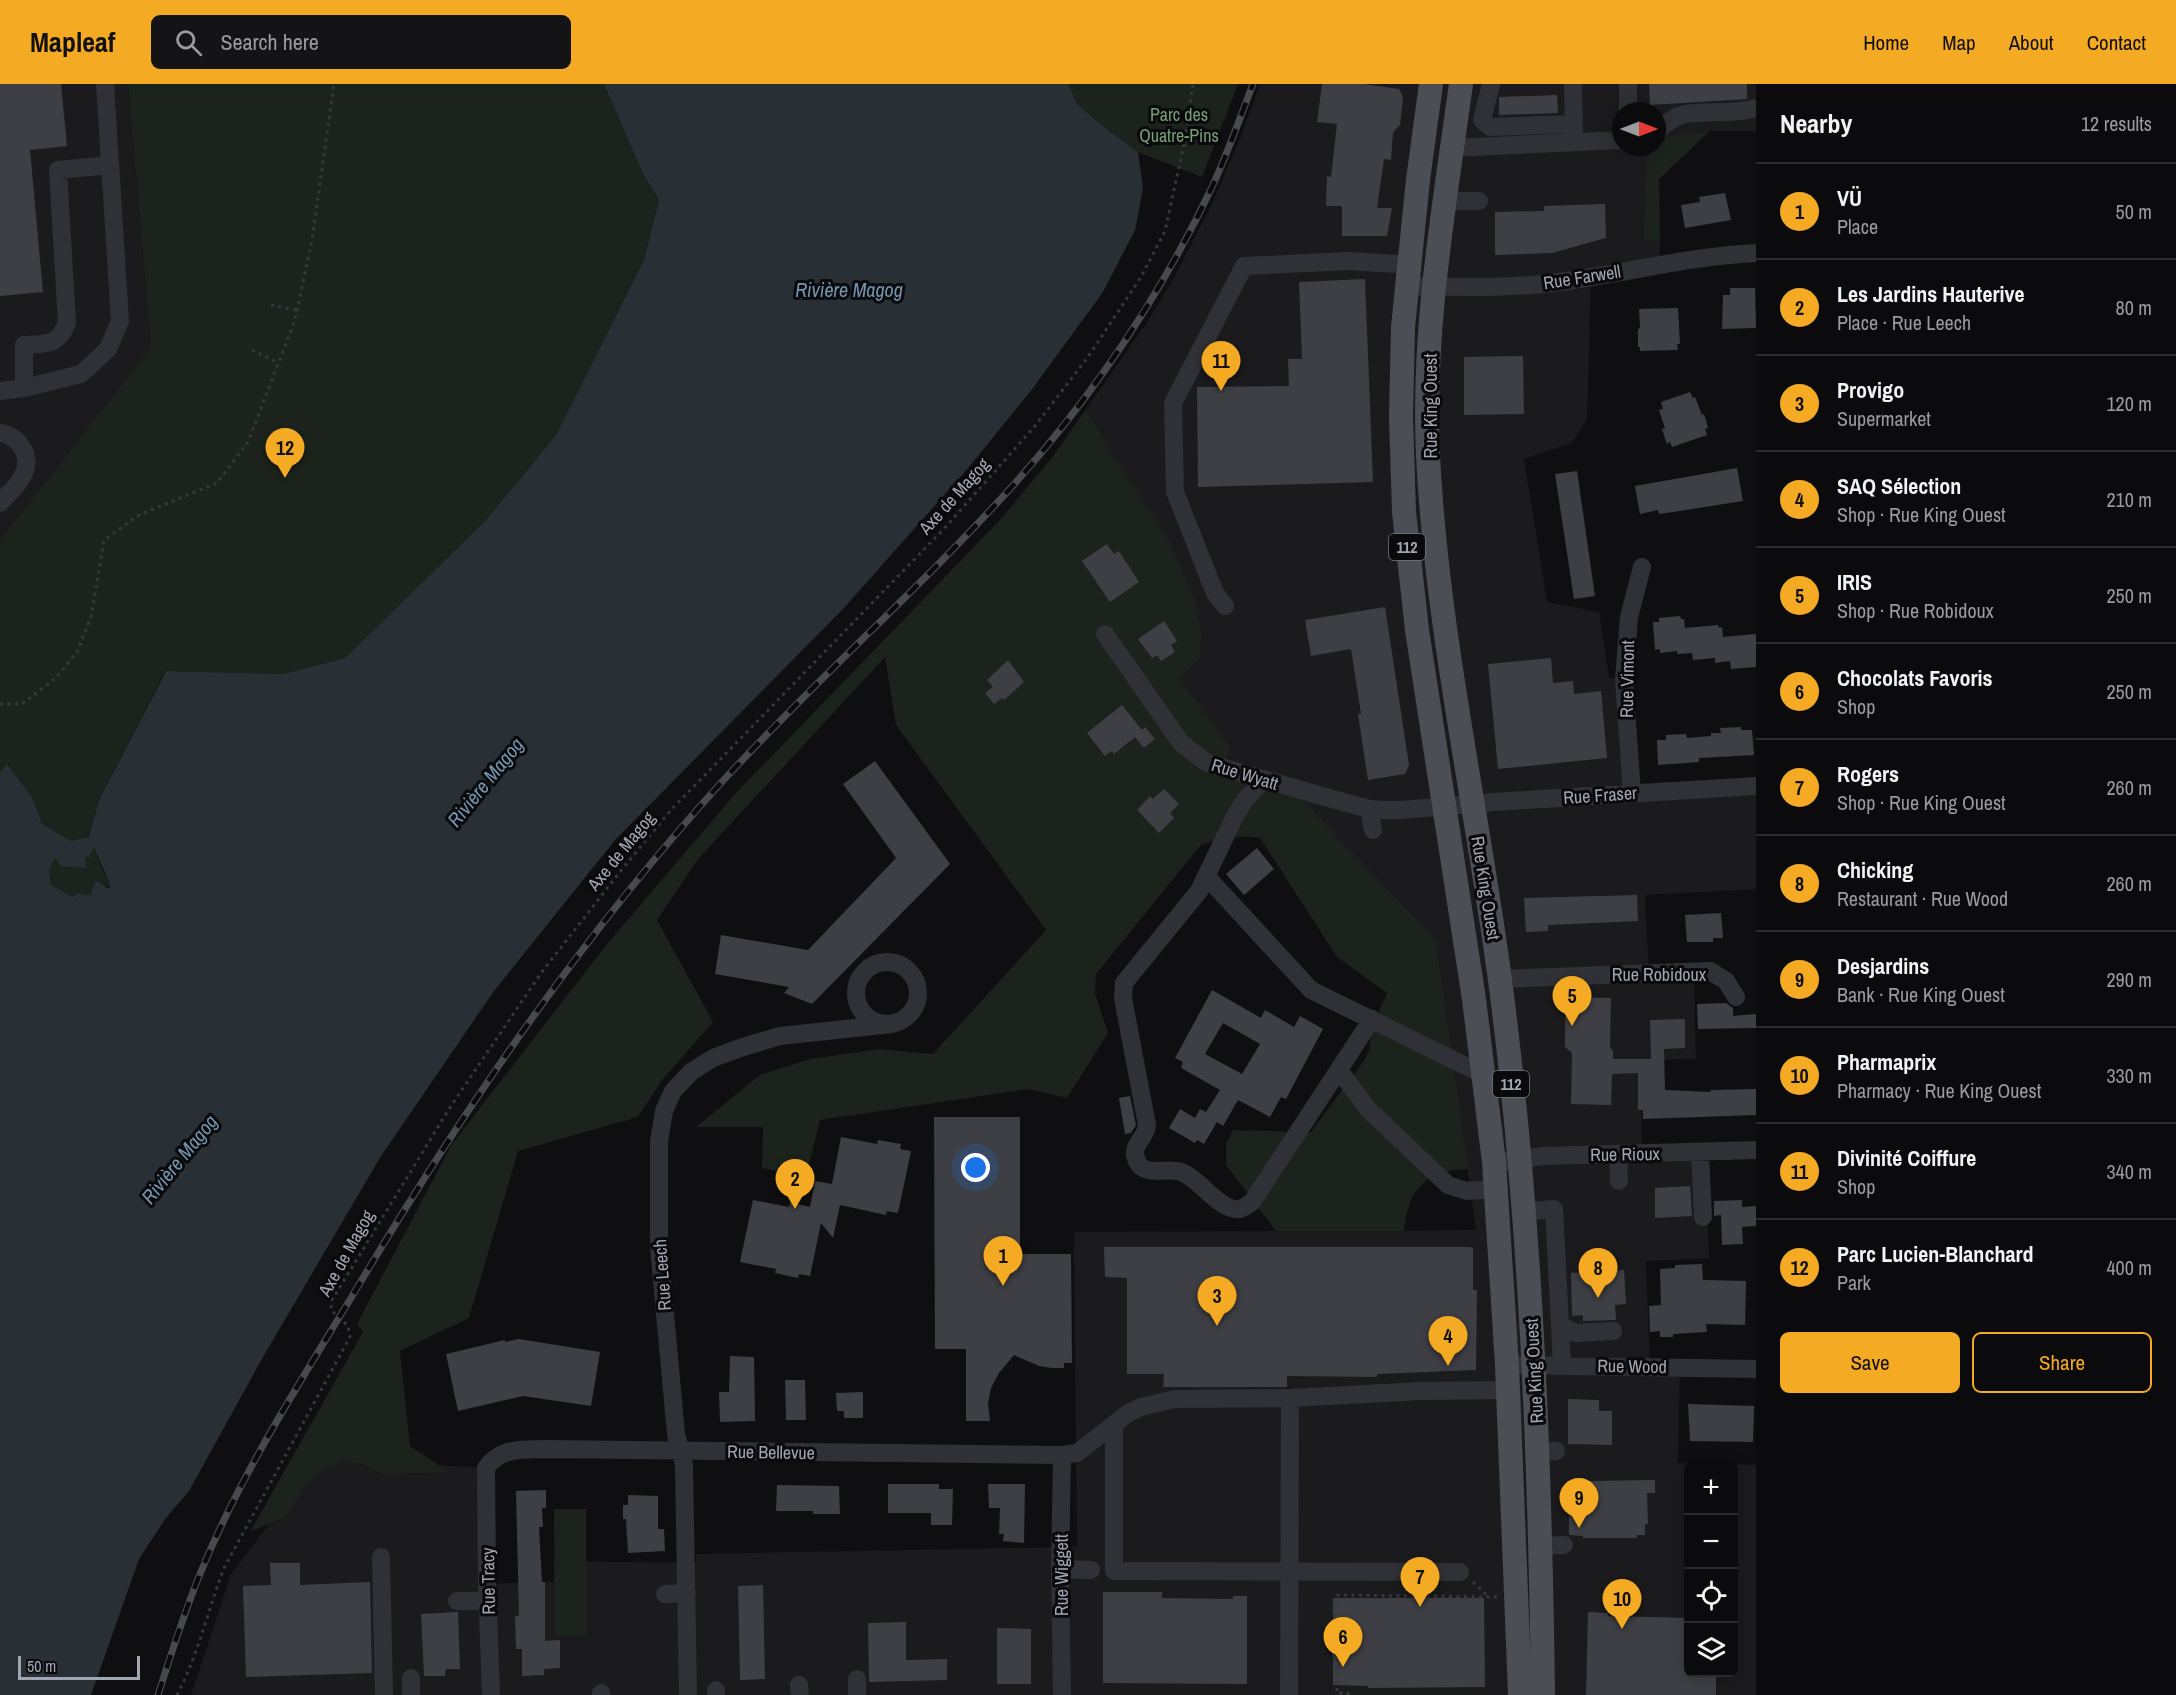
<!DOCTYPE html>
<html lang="en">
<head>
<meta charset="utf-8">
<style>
  :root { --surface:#0b0b0d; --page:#141416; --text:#f1f3f6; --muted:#9a9b9d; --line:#2b2b2e; --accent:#f5aa23 }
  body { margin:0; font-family:"Archivo Narrow",sans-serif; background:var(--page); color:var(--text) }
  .controls { position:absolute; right:18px; bottom:18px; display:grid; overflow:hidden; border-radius:9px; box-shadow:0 3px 15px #0003 }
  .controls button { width:54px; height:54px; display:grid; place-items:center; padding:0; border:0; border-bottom:2px solid var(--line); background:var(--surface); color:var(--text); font:30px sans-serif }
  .compass { position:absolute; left:1612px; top:18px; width:54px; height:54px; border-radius:50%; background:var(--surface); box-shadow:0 3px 15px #0003; rotate:90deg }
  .scale { position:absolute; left:18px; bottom:15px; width:122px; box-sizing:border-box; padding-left:6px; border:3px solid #a0a6b2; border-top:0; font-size:16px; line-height:21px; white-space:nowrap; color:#a0a6b2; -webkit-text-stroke:4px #0a0a0c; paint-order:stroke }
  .you { position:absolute; left:976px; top:1084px; width:21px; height:21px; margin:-15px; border:4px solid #fff; border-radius:50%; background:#1a73e8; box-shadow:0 0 0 9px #1a73e833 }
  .badge { display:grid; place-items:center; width:39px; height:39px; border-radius:50%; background:var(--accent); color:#111; font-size:20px; font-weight:700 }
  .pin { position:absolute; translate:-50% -50px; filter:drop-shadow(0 2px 3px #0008) }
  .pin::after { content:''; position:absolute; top:32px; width:21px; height:18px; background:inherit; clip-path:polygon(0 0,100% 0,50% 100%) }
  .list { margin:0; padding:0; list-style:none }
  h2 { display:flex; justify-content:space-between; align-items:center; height:78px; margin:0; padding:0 24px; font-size:26px }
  h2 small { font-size:20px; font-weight:400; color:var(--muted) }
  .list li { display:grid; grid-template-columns:39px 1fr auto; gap:18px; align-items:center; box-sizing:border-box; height:96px; padding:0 24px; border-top:2px solid var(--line) }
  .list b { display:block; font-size:22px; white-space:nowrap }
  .list p { margin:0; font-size:20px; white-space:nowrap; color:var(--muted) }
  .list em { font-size:20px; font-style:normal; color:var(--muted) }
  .actions { display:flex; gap:12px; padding:18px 24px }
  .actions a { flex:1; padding:14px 0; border:2px solid var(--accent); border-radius:9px; text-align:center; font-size:21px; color:var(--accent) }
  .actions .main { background:var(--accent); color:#111 }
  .icon { flex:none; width:33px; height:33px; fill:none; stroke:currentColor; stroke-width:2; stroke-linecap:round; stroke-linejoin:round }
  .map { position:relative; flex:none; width:1756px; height:1611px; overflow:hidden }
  header { display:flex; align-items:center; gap:36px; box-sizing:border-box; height:84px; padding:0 30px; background:var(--accent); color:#111 }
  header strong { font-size:28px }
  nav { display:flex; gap:33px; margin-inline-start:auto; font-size:21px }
  .search { width:420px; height:54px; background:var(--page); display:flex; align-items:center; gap:15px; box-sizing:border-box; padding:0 21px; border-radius:9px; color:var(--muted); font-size:22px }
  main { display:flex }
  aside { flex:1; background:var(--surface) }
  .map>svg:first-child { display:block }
  .built { fill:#1b1b1e; fill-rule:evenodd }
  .green { fill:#1c231c }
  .water { fill:#283036; fill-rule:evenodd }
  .building { fill:#3e3f44; fill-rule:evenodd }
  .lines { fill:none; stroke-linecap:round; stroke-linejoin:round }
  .path { stroke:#36383d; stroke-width:3; stroke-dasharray:3 4.5; stroke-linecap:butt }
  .minor { stroke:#303136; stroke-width:18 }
  .major { stroke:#4c4e55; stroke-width:24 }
  .rail-casing { stroke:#47494f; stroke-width:7 }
  .rail { stroke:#0a0a0c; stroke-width:4.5; stroke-dasharray:14; stroke-linecap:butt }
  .labels { text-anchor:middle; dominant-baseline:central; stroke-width:6; stroke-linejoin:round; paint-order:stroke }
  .shield { fill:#0a0a0c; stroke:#737780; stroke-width:1.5 }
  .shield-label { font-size:16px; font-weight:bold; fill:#a0a6b2 }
  .park-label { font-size:18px; fill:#769e78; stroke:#0a0a0c }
  .street-label { font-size:18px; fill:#a0a6b2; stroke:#0a0a0c }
  .water-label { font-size:20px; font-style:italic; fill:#7595af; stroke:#0a0a0c }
</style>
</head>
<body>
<header>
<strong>Mapleaf</strong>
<div class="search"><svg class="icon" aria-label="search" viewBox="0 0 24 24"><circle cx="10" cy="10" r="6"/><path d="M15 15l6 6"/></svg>Search here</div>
<nav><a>Home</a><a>Map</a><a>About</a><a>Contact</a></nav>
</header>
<main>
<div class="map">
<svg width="1756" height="1611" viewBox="0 0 1756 1611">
  <rect width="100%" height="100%" fill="#0f0f11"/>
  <path class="built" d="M0,0h128l23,263 -151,193z
    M1260,0h496v47h-47l-50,48 1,85 -69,13 -4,142 -15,24 -48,16 23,143 52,10 10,66 15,2 8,113 124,-7v103l-111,6 4,78 45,-2 2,88 -55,1 1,93h62l5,105 -63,3 4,105 30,1 -2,96 78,2v230h-1565l40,-121 83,-108 29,-7 143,9 1,116 67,-2v-21l142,2v-9l381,-7 -3,-315 402,-2 -40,-290 -216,-173 10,-19 -52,-70 -61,-217 -31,-52 60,-85 29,-48 37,-72 29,-68zM1621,27h36v36h-36zM1688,1382h46v206h-46z"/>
  <path class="green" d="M128,0h476l38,88 17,28 -15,60 -88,175 -70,85 -141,138 -62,16 -118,-3 -66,129 -10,37 -18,4 -29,-17 -10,-27 -25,-33 -7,8v-232l151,-193z
    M1068,0h170l-36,93 -64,-25 -30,-22 -31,-26z
    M1710,47l-51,48 1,60 -9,2 -7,-2 3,-82 19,-20z
    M1086,325l31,52 49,74 28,63 7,34 -1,27 -21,19 52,70 -10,19 69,20 146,153 32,229c-42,2 -60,19 -64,62h-128l-50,-66v-21l7,-14 78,2 53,-71 5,-10 4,-25 14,-33 -50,-36 -77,-119c-19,-3 -43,-1 -60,8l-104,128 -1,20 13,39 -41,65 -39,-9 -208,31 -14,57 -44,-9 1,-41h-67l64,-52 50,-16 70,-10 53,5 113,-124 -150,-205 -11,-68 -186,201 -42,62 56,102 -51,58 -24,37 -120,34 -49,167 -69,33 10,95 39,26 -65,2 -23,-10 -19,-2 -22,10 -16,16 -18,28 -36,16 113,-200 -6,-8 95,-180 155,-200 128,-150 265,-274 54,-65z
    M94,763l9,24 8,16 -17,-4 -3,12 -22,2 -3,-4 -9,-4 -6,-4 -2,-15 6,-13 6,9h3l21,-11z
    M554,1425h32v127h-31z"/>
  <path class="water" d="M604,0h464l9,20 31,26 30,22 5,36 -8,42 -32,62 -70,96 -64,79 -126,142 -228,231 -121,151 -113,165 -118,201 -74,134 -23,27 -27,41 -48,136h-91v-923l7,-8 25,33 10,27 29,17 18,-4 10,-37 67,-129 117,3 62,-16 141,-138 70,-85 88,-175 15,-60 -17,-28zM94,763l17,40 -4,1 -9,-7 -4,2 -3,12h-8l-5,-2 -5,4 -22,-12 -2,-15 6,-12 6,8 25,2 -1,-12 4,1z"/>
  <path class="building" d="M0,0h61l6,62 -37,4 13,142 -43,4z
    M1322,0h42l35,5 4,8 -3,28 -7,7 -2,28 -7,-1 -7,49h15l-5,28h-45v-30h-16l1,-30 4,1 6,-53 -20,-2z
    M1649,0h98v15l-97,6z
    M1557,11l1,18 -59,2v-18z
    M1725,109l6,27 -46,8 -4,-23 19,-3 -1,-5z
    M1605,120l1,34 -54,15 -57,2v-43l49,-1v-5z
    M1365,195l8,203 -175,5 -1,-100 92,-1 -1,-27h14l-3,-77z
    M1730,204h25l1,40 -34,1 1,-34h7z
    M1678,224l2,36h-3l1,6 -38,1v-4h-2v-18l2,-1 -1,-19z
    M1523,272l1,58 -60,1v-58z
    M1690,308l3,6 2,-1 7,18 2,-1 4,14 -3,1 2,6 -35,12 -2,-5 -3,2 -5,-15 3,-1 -6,-18 4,-1 -2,-7z
    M1737,384l6,33 -70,11 -14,2 -1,-4 -18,4 -5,-28z
    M1577,387l18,125 -21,3 -19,-125z
    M1107,460l7,10 5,-3 20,31 -29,20 -28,-41z
    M1385,523l24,158 -4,9 -37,6 -10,-66h3l-10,-65 -40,7 -6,-36z
    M1680,532l1,3h3l1,9 33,-3 1,3 3,-1 1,10 33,-3v33l-25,2 -1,-8 -15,2v-5l-22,2 -1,-7 -15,1v-3l-17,2v-4l-5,1 -2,-28h6v-4z
    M1164,537l13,20 -6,4 4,7 -14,9 -4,-6 -5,3 -14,-19z
    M1551,574l2,25 20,-2 1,13 27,-3 6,67 -109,11 -10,-105z
    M1008,576l16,22 -20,18 -2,-2 -8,6 -9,-11 8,-6 -6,-7z
    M1122,621l20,25 3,-3 10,12 -11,9 -9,-11 -21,17 -2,-3 -7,5 -18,-23z
    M1741,643v3h11l2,25 -55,3v4l-41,3 -1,-25h9v-5l20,-1 1,4 24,-2v-3h10l-1,-5z
    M875,677l75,103 -138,140 -28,-11 5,-6 -74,-13 6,-39 87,15 88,-92 -53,-74z
    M1164,705l15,15 -9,9 4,5 -15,15 -22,-23 13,-14 3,3z
    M1257,764l17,21 -30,26 -18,-21z
    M1637,811l1,26 -90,4v6l-22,1 -2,-34z
    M1721,829l2,25h-10v4h-26l-2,-27z
    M1212,906l49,28 4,-8 29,17 6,-11 23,13 -37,70 -5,-2 -11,20 -32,-17 -15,26 -6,-4 -13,22 -7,-4 -2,3 -26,-15 11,-19 15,9 5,-9 6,3 14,-22 -39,-22 2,-6 -8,-4zM1223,939l37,21 -18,30 -37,-20z
    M1570,913l41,1 -1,49 3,4v8h38l-1,-39 35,-1v29l-21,1 1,41 45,2 1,-2 45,-1v26l-113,4v-9h-5v-37l-26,1 -1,31 -40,-1 1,-51 -7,-6v-45z
    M1726,919l7,5v8l23,-2v14l-58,1 -1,-25z
    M1130,1012l6,29 -5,8 -6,1 -6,-36z
    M934,1033h86v137h51l1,109h-8v5h-12l-13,-2 -25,-11 -15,18 -8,15 -3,16 2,17h-24v-72h-31z
    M841,1053l36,7 1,-4 23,4 -1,5 11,2 -13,62 -11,-2 -1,4 -46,-10 -7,33 -12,-15 -11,53 -11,-2 -1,4 -23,-5 1,-4 -36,-7 13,-62 36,7 1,-5 20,5 5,-26 17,3z
    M1690,1102l2,30 -37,2v-30z
    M1742,1116v7l14,-1v20l-14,1 1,17 -21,1 -1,-30 -7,1v-15z
    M1104,1163h366l3,1v42h4l-1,80 -99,4v3l-90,-1v11h-124l1,-13h-37v-96l-22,-1z
    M1702,1180l1,16 43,1 -1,44 -39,-1 1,8 -34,2v3h-13v-6l-10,1 -1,-26 12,-1 -1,-36 15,-1v-3z
    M1613,1184v3l11,-1 2,34 -11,1 1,15 -33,1v-6l-11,1 -1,-43 11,-1v-2z
    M519,1255l81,13 -9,54 -68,-10 -65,15 -12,-57 59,-14v2z
    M730,1272l24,1 1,64 -35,1 -1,-30h10z
    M785,1296h20l1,40h-20z
    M863,1308v26h-19v-7h-7l-1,-18z
    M1568,1315l31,1v11h13v34l-44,-1z
    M1688,1320l66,2 -1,36 -63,-1z
    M1655,1396v13h-8l1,31h-3v11h-8v3h-54v-2l-14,-1v-52h21v-2z
    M888,1400h51v5h14l-1,36h-21v-12h-43z
    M988,1400h37l-1,59 -21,-2 1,-7h-5l1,-26h-11z
    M777,1401l62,1 1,28h-27v-3h-37z
    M546,1406v18h-4l1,19h-4l3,55h3v59l15,-1v28l-16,1v6l-22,1v-27h-6l-1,-33h4l-3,-125z
    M628,1411l30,1v33h6l1,22 -37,2 -2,-34h-3v-14h5z
    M270,1479h30v22l70,-3 2,91 -126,4 -3,-91 28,-1z
    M763,1501l2,94 -25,1 -2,-94z
    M1103,1508h59v6l71,1v-3h14v88l-144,-1z
    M1333,1514h151l1,89 -117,1v-2l-35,-1z
    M458,1528l2,57h-14l-1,7h-21l-3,-62z
    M1588,1528l20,1v3l81,2v54h27v23h-130z
    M906,1538v38l41,-1v21l-78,2 -1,-59z
    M997,1544l34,1v55h-34z"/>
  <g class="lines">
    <path class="path" d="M271,221l26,5
      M252,266l27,13
      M0,620h22l34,-26 21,-26 14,-35 13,-77 35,-25 78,-32 31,-41 47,-122 17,-80 22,-156
      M1473,1498l15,14
      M177,1611c21,-40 31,-85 47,-127l126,-231 -2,-11 -17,-16 1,-10 117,-191 92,-136 82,-105 48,-58 271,-279 93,-105 53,-69 53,-80 24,-46 20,-91 8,-56
      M1348,1611v-2h-11l-2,-98 162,2"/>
    <path class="minor" d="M1491,0l-9,36 8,7 83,-3
      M1573,0l1,51
      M1628,0v27
      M1657,47c9,-7 17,-15 28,-17 24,-4 48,1 71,-6
      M1452,64l169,-8
      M1444,117h35
      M1407,202c53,1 107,3 160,-5 63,-9 125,-25 189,-28
      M24,304v-43c22,-1 34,1 43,-22l-9,-153 52,-5
      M0,307l24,-3 57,-14 27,-25 12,-28 -15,-237
      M0,349c18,2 32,22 24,40 -4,11 -16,21 -24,30
      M1225,522l-10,-13 -40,-101 -2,-89 71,-137 104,-5 49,3 12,6
      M1105,550l76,109 26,20 122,35 40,11 14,1h19l91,-8 263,-16
      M1264,695l-19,21 -10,16 -36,75 -75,92 -1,15 24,127c-1,15 -19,20 -9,38 8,14 30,4 43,9 18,6 39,40 59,37 4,-1 9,-5 12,-7l120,-183
      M1632,709l-8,-113 5,-63 13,-50
      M1369,725l4,21
      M1207,793l104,113 173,85
      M856 909a31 31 0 1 1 62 0a31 31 0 1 1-62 0Z
      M1500,895l210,-8 16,10 10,16
      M1339,986l29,39 80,76 19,6 28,-2
      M1700,1069l3,64
      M1618,1070l1,27
      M1507,1077l36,-5 213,-6
      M1523,1128l31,-3 6,116 15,8 38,-2
      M1560,1241l2,40
      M1507,1281l249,4
      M1114,1340v147l346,1
      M1538,1368l18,-1
      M1541,1462l23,-1
      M381,1473l3,138
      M1060,1485l31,1
      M665,1510l22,-1
      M457,1517h30
      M411,1594v17
      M857,1595v16
      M799,1601l1,10
      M716,1606v5
      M601,1609v2
      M491,1611l-4,-110 -1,-117c15,-21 35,-18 59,-19l517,6 15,-2 50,-39 14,-7 34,-8 115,-1 132,-7 86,-1
      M688,1611l-4,-230 -8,-31 -17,-187v-106l5,-30 9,-20 18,-19 22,-14 30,-11 37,-11 112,-12
      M1062,1611l-2,-126 2,-114
      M1289,1611l1,-297"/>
    <path class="major" d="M1431,0l-13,96 -15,147 -2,89 3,96 13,118 57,369 20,163 13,203 13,330
      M1461,0c-17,124 -39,247 -33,372 9,177 49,350 72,524 31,237 40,476 43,715"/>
    <g class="rail-casing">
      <path id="rail" d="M158,1611c13,-41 26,-82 42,-121 41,-101 101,-193 157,-286 106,-178 223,-350 363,-504 95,-104 203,-198 297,-303 78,-88 146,-190 196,-296 15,-33 27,-67 40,-101"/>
    </g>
    <use href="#rail" class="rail"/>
  </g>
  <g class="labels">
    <g class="shield">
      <rect x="1389" y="450" width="36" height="26" rx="4.5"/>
      <rect x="1493" y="987" width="36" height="26" rx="4.5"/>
    </g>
    <g class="shield-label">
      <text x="1407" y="463">112</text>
      <text x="1511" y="1000">112</text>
    </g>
    <g class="park-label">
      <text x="1179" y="30">Parc des<tspan x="1179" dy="21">Quatre-Pins</tspan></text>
    </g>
    <g class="street-label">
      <text transform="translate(1582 193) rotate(-9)">Rue Farwell</text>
      <text transform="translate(1430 322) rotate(-90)">Rue King Ouest</text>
      <text transform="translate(954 412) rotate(-48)">Axe de Magog</text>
      <text transform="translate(1627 595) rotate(-89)">Rue Vimont</text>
      <text transform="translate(1245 690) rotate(17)">Rue Wyatt</text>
      <text transform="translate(1600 711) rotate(-4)">Rue Fraser</text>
      <text transform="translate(621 767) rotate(-51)">Axe de Magog</text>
      <text transform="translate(1486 804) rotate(81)">Rue King Ouest</text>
      <text x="1659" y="890">Rue Robidoux</text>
      <text transform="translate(1625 1070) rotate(-1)">Rue Rioux</text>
      <text transform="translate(346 1169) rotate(-61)">Axe de Magog</text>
      <text transform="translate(662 1191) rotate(-94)">Rue Leech</text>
      <text transform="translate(1632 1282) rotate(1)">Rue Wood</text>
      <text transform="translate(1534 1287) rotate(-93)">Rue King Ouest</text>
      <text transform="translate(771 1368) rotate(1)">Rue Bellevue</text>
      <text transform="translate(1061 1491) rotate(-90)">Rue Wiggett</text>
      <text transform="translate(488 1497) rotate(-91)">Rue Tracy</text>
    </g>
    <g class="water-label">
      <text x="849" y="205">Rivière Magog</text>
      <text transform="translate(485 698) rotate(-51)">Rivière Magog</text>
      <text transform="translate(179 1075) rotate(-51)">Rivière Magog</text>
    </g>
  </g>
</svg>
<div class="controls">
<button>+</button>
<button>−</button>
<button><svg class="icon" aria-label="locate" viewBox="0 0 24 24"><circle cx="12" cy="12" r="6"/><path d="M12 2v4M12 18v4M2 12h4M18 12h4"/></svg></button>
<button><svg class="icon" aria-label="layers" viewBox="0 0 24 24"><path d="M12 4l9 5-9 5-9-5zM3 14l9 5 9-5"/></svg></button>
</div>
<svg class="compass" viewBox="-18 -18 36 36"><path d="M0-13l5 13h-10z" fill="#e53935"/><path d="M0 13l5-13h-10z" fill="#9a9b9d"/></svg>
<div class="scale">50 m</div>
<div class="you"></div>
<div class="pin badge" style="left:1003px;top:1202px">1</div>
<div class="pin badge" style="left:795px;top:1125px">2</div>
<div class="pin badge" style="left:1217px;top:1242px">3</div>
<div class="pin badge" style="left:1448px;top:1282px">4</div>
<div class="pin badge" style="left:1572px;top:942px">5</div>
<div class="pin badge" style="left:1343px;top:1583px">6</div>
<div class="pin badge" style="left:1420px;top:1523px">7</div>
<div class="pin badge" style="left:1598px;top:1214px">8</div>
<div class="pin badge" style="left:1579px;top:1444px">9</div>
<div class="pin badge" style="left:1622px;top:1545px">10</div>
<div class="pin badge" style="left:1221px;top:307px">11</div>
<div class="pin badge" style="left:285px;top:394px">12</div>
</div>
<aside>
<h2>Nearby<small>12 results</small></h2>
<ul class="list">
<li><span class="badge">1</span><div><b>VÜ</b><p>Place</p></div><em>50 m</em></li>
<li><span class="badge">2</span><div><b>Les Jardins Hauterive</b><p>Place · Rue Leech</p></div><em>80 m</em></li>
<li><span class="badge">3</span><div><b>Provigo</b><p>Supermarket</p></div><em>120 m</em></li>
<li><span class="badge">4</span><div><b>SAQ Sélection</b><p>Shop · Rue King Ouest</p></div><em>210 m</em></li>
<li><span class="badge">5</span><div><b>IRIS</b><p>Shop · Rue Robidoux</p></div><em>250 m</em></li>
<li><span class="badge">6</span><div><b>Chocolats Favoris</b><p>Shop</p></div><em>250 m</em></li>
<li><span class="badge">7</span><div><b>Rogers</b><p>Shop · Rue King Ouest</p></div><em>260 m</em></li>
<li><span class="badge">8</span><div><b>Chicking</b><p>Restaurant · Rue Wood</p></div><em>260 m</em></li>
<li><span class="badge">9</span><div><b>Desjardins</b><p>Bank · Rue King Ouest</p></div><em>290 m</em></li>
<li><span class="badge">10</span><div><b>Pharmaprix</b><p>Pharmacy · Rue King Ouest</p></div><em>330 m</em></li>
<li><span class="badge">11</span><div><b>Divinité Coiffure</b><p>Shop</p></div><em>340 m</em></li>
<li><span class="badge">12</span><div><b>Parc Lucien-Blanchard</b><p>Park</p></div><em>400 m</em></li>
</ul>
<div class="actions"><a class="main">Save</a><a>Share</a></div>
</aside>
</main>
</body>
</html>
